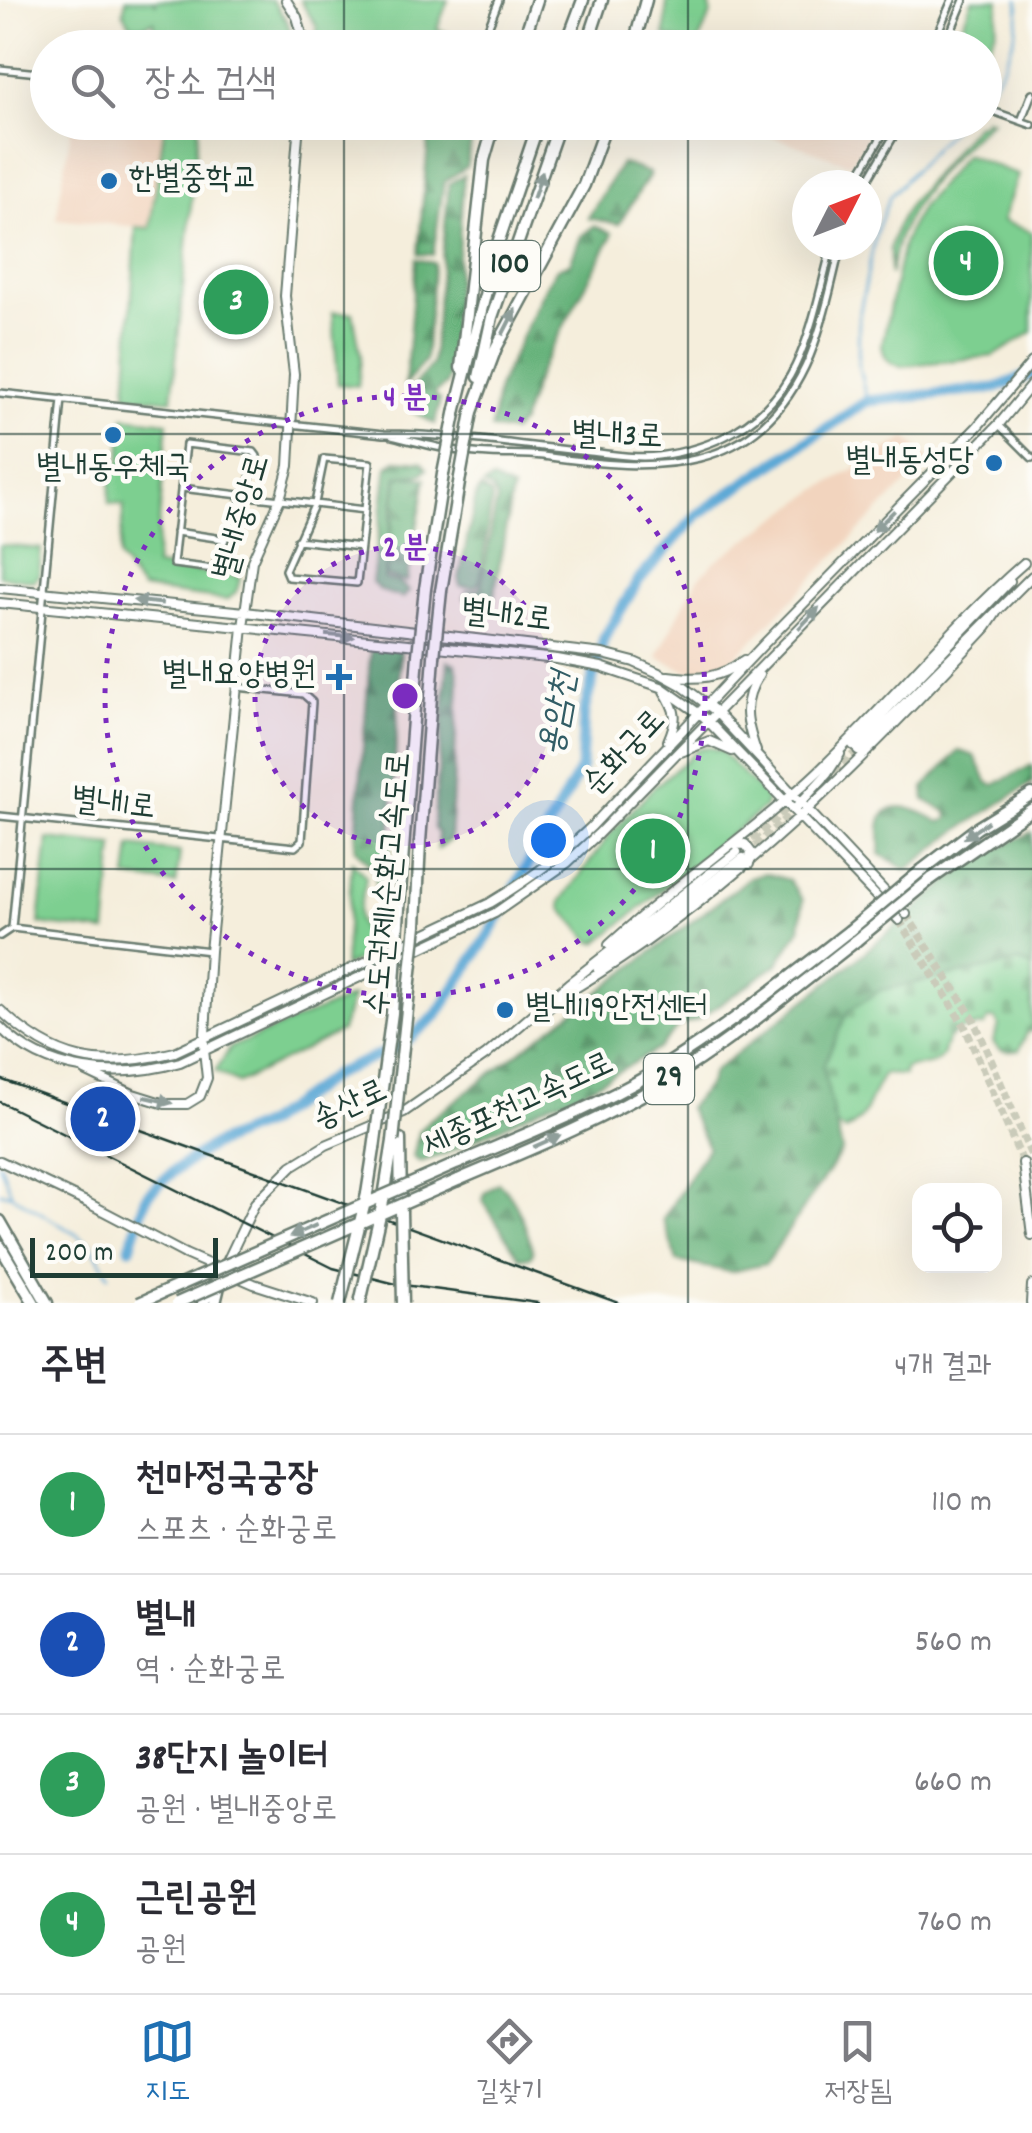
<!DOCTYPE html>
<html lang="ko">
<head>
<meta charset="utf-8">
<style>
  :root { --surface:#fff; --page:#f2f2f3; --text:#2b2b33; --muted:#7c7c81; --line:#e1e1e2; --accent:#1f6fb2 }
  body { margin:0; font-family:Dekko,"Poor Story",sans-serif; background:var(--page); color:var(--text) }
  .controls { position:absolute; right:30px; bottom:30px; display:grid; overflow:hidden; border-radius:20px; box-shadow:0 10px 40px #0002 }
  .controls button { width:90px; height:90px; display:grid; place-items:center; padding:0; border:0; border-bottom:2px solid var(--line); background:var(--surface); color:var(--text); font:50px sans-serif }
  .compass { position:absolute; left:792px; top:170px; width:90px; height:90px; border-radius:50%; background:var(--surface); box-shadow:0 10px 40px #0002; rotate:48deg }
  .scale { position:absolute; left:30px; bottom:25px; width:188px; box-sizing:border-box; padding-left:10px; border:5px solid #1f3d34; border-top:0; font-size:28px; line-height:35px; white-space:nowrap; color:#1f3d34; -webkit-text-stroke:8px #fdfcf7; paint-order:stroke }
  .you { position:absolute; left:548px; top:840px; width:35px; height:35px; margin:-25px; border:8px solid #fff; border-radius:50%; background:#1a73e8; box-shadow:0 0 0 15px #1a73e833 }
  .badge { display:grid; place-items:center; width:65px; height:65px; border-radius:50%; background:var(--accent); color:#fff; font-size:32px; font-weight:700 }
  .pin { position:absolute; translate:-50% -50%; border:5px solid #fff; box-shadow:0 2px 10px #0006 }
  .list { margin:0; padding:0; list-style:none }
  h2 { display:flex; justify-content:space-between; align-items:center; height:130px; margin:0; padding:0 40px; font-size:42px }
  h2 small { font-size:32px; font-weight:400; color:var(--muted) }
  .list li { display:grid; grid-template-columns:65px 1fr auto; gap:30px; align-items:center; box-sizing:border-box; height:140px; padding:0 40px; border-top:2px solid var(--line) }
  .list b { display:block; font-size:38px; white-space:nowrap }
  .list p { margin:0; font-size:32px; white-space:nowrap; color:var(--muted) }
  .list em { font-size:32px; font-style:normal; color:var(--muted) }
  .icon { flex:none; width:55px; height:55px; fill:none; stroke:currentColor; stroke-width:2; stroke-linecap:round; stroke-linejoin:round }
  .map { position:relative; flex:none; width:1032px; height:1303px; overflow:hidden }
  .search { position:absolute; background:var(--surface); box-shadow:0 10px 40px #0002; left:30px; right:30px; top:30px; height:110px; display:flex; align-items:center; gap:25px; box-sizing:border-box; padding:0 35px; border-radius:55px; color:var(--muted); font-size:38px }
  .sheet { height:690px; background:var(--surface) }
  nav { display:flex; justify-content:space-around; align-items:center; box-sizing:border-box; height:140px; border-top:2px solid var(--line); background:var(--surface); font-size:28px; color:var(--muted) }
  nav a { display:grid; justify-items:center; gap:5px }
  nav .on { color:var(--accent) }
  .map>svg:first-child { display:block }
  .built { fill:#f2d4be }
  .green { fill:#7dcf90; stroke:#4e8662; stroke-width:2.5 }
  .forest { fill:url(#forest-firs); stroke:#427857; stroke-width:2.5 }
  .cemetery { fill:url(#cemetery-stones); stroke:#4e8662; stroke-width:2.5 }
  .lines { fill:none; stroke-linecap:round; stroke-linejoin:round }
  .stream { stroke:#5da9d6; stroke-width:2.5 }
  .river { stroke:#5da9d6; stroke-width:11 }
  .secondary-tunnel { stroke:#cacbba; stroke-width:8; stroke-dasharray:8 4; stroke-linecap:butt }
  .street-casing { stroke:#6a7b6f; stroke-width:10 }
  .secondary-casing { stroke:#6a7b6f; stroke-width:12 }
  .highway-casing { stroke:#6a7b6f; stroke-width:15 }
  .street { stroke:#fff; stroke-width:5 }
  .secondary { stroke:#fff; stroke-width:8 }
  .highway { stroke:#fff; stroke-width:10 }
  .rail { stroke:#1f3d34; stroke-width:2.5 }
  .secondary-bridge-casing { stroke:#6a7b6f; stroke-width:12; stroke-linecap:butt }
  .highway-bridge-casing { stroke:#6a7b6f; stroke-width:15; stroke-linecap:butt }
  .secondary-bridge { stroke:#fff; stroke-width:8 }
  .highway-bridge { stroke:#fff; stroke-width:10 }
  .oneway { fill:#8f9e9a }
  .grid { fill:none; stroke:#1f3d34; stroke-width:2.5; stroke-opacity:0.55 }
  .ring { fill:none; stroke:#7b2cbf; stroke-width:5; stroke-dasharray:5 10 }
  .poi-dot { fill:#1f6fb2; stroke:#fdfcf7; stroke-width:4 }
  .labels { text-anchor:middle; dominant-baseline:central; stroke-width:9; stroke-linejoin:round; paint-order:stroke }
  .shield { fill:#fdfcf7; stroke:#62766e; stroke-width:2.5 }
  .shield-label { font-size:30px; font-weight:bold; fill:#1f3d34 }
  .poi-label { font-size:32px; fill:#1f3d34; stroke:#fdfcf7; text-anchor:start }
  .street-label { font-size:32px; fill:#1f3d34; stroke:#fdfcf7 }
  .water-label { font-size:35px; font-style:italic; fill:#325d65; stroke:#fdfcf7 }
  .centre { fill:#7b2cbf; stroke:#fdfcf7; stroke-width:5 }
  .ring-label { font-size:30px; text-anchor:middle; font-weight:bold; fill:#7b2cbf; stroke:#fdfcf7; stroke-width:9; stroke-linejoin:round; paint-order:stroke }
</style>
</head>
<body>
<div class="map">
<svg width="1032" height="1303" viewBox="0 0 1032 1303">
  <defs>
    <pattern id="forest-firs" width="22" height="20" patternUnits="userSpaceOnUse" patternTransform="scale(2.5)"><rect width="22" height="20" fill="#66b27a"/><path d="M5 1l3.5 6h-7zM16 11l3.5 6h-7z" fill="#539265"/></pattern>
    <pattern id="cemetery-stones" width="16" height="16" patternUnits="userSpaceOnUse" patternTransform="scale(2.5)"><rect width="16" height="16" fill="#7dcf90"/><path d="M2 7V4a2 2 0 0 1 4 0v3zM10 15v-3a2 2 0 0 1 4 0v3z" fill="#66a976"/></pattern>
  </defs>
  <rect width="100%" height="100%" fill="#fdfcf7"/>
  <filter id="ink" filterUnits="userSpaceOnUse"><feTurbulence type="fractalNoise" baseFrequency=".01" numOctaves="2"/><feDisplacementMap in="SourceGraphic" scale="20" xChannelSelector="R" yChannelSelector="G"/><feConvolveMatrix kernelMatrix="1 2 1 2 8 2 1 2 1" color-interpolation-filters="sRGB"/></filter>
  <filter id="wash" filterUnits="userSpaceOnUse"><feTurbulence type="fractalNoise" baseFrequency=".0048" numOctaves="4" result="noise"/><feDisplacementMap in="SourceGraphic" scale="40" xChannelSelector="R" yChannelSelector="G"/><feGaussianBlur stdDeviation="2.25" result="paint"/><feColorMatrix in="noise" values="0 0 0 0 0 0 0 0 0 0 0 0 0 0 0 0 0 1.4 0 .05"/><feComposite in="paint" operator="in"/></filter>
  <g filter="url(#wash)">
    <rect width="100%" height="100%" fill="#f5eedc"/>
    <path class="built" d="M769,122h108v1l-27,41 -85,-30z
      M72,123h93l-15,105 -94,-9z
      M907,438l22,22 -195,199 -20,11 -14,2 -15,-2 -25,-11 -2,-4 26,-51 12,-22 18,-20 105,-73z"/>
    <path class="green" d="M126,0h27l3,3 1,-3h115l14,20 10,27h-144l2,-26 -13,6 -11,-3 -7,-12z
      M300,0h148l-11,29 39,16 -1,3 -158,-1v-20z
      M667,0h42l2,14 -15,33 -31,-11z
      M972,0h27l-3,30 -11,26 -1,-8 -30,-1z
      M985,119l6,1c-35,30 -75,73 -92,117 -4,11 -6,25 -9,38v-28l7,-21 13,-23 64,-77 10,-4z
      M165,123h34l-27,277 -46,-4 10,-169 14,1z
      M965,154l53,21 -16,46 30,11v100l-38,24 -93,10c-13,-3 -17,-8 -19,-21l21,-101 7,-17 12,-21z
      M333,312l20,1 8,44 -3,29 -20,-2z
      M124,417l44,5 -13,144 85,11c-2,12 -3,17 -14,23l-85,-11 -22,-31 5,-53 -15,-2 3,-39 8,-1z
      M0,545l41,4 -2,27 -5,5 -34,-5z
      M707,747l14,4 46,48 -2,8 -168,136 -5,-1 -30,-33 -1,-7 49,-68 42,-45 48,-41z
      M48,839l66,7 -8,86 -67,-8z
      M131,846l49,6 -4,32 -49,-6z
      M352,862l14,15c-3,32 -20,39 8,67l-1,7 -29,16z
      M352,997l-11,34 -103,52 -23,-12 16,-24z"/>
    <path class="forest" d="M430,123h39l5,7 -8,37 -22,15 -11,73 -15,-1z
      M621,163l28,10v3l-30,48 -31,-6z
      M464,175l-15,200 -3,10 -10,7 -1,4 5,4 -5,24 -23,-13 -4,-13 3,-9 21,-25 17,-180z
      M594,226l18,7 -1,5 -73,136 -17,49 -9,9 -21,-3 7,-41 48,-103 11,-17 13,-5 11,-27z
      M416,259l18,4 -9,97 -20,25z
      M396,460l26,2 5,7 -5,5 -25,2 -13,103 16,4 9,8 -6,7 -22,-7 -9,-8 15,-116z
      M402,475l24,4 -19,103 -21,-6 12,-97z
      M493,480l19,10 -19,113 -4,4 -15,1 -10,-11 3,-6 11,-1 4,-9 15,-82 -5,-9 -8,-5z
      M481,488l10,7 1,4 -12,81 -5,7 -15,-1 -1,-7 17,-83z
      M371,648l30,1 -11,207 -3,19 -12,17c4,-24 -5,-25 -20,-43z
      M448,661l8,3 3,18 -9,158 -13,9 1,-17 -4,-3v-10z
      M959,751l16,5 13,27 6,2 38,-20v18l-75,48 -50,39 -27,-16c1,-9 0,-17 0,-25 2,-38 43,-17 60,-7l8,-3 -1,-7 -22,-12 -1,-12z
      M1032,832v135l-12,-5 -197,105 19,84 -76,113 -36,8 -53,-11 -14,-42 45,-72 -20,-39 21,-24 4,-12 133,-104 125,-106z
      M765,873l24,7 14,20 -3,29 -23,36 -80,55 -17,5 -22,24 -87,49 -18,4 -108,52 -25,8 -7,-5 6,-26 8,-9 324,-245z
      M498,1183c18,11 30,49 35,69l-3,5 -10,1 -37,-57 2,-8z"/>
    <path class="cemetery" d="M1020,962l12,5v64h-4l-9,19c-11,2 -21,3 -26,-9l6,-15 -3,-7h-7l-5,7c-17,2 -34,2 -40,22 -1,2 0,5 -2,8 -6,11 -27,8 -38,13v6l-20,-1c-17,22 -12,43 -39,57l-9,-6 -13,-58 25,-56 33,-21z"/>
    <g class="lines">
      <path class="stream" d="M984,94c20,-22 38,-65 34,-94
        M867,401l-9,-37 1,-48 17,-84 14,-36 68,-74
        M0,1164l12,31 78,48 19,32
        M0,1192l12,3"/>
      <path class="river" d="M130,1247l17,-52 27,-24 37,-25 56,-23 68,-49 65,-28 37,-31 55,-85 89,-162 3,-57 20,-73 34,-57 59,-66 170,-114 129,-13 36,-14"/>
    </g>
  </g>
  <g filter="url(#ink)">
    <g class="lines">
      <path class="secondary-tunnel" d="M743,847l68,-60
        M747,855l111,-105
        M906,914l68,106 58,137
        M899,920l66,107 58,136"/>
      <g class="street-casing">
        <path id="street" d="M480,48l19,-48
          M931,48l21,-48
          M944,48l20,-48
          M0,69l48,5
          M984,108l48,17
          M1021,121l11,-28
          M853,185l37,-63
          M865,185l37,-63
          M0,393l384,41c69,0 137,12 206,18 21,2 46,7 68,4 54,-7 104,-31 132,-80 22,-39 30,-88 42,-131
          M998,424l34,34
          M392,436c32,8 64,17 98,18 18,1 34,0 53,2 112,16 215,23 267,-100 14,-35 22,-74 31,-111
          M186,444l68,8 3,4c-10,40 -31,74 -43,113l-41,-5z
          M324,459l46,4 -13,120 -69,-6 -3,-7 30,-67z
          M181,488l184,22
          M176,532l47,7
          M297,540l64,7
          M0,816l295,31 7,-6 10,-139 -9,-8 -66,-7
          M12,928l50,-529
          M0,936l12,-8 198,23"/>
      </g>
      <g class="secondary-casing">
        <path id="secondary" d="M286,0l11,17 9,31
          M0,588l245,24 358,42 31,8 27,12 20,11 32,24 193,205
          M0,603l557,56 44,8 60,20 43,30 195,203
          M668,676c30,4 51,3 76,-16
          M664,691c13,21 14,27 4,50
          M853,745l157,-164
          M858,750l174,-174
          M756,751c-10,-29 -15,-49 3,-76
          M681,752l28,-11 23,10
          M794,810l33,-36 13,-20
          M737,845l8,-1 6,8 -2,12
          M609,945c63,-59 136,-107 200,-165 75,-69 138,-150 215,-217
          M598,970l145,-112
          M572,990c159,-95 288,-227 414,-362l10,-15
          M0,1010c56,53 101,60 175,42l315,-149c37,-22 70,-46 101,-76l173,-183 213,-217 55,-65
          M546,1010l29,-22
          M0,1027c45,47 120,53 180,35l315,-149 72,-50 31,-29 402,-411 32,-39
          M85,1071l48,23 32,10h22l13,-8 7,-18 -3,-28 6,-99 33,-324 9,-66 28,-62 9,-33 5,-92 -9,-78 14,-174
          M0,1161l86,41
          M1023,1163l9,72
          M185,1254l69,30 59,19
          M224,1268l31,-65 37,-37 34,-21 78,-33 82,-57 82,-71 169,-132
          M1031,1303l1,-18"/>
      </g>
      <g class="highway-casing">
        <path id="highway" d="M521,48l16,-48
          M565,48l18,-48
          M586,48l16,-48
          M633,48l13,-48
          M461,368l23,-208 11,-38
          M479,377l13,-60 68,-195
          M456,409l43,-169 40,-118
          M472,412l24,-64 88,-163 23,-63
          M425,589l18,-115
          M441,591l19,-114
          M420,842l14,-185
          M403,850l15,-195
          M922,870l55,-42 55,-34
          M931,879l101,-70
          M400,1139l1,71
          M456,1164c65,-28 133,-54 195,-90 70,-42 134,-93 198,-143
          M458,1180c68,-29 138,-57 201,-95 71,-42 134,-95 198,-145
          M367,1194l7,-45
          M384,1197l9,-56
          M0,1221l47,82
          M0,1246l34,57
          M203,1303l19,-31
          M215,1303l6,-25"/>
      </g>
      <use href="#street" class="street"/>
      <use href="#secondary" class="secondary"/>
      <use href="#highway" class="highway"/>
      <path class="rail" d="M0,1079l619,224
        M0,1102l333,166 63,16 142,19"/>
      <g class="secondary-bridge-casing">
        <path id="secondary-bridge" d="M86,1202l99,52"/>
      </g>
      <g class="highway-bridge-casing">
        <path id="highway-bridge" d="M443,474l13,-65
          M460,477l12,-65
          M418,655l7,-66
          M434,657l7,-66
          M849,931l73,-61
          M857,940l74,-61
          M393,1141l23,-216 4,-83
          M374,1149l18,-136 11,-163
          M401,1211l2,92
          M139,1303l317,-139
          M177,1303l281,-123
          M340,1303l27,-109
          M360,1303l24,-106"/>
      </g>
      <use href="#secondary-bridge" class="secondary-bridge"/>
      <use href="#highway-bridge" class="highway-bridge"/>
    </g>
    <defs><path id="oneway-solid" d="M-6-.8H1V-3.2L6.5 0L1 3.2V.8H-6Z" transform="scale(2.5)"/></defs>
    <g class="oneway">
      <use href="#oneway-solid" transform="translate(538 185) rotate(-71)"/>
      <use href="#oneway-solid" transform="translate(509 322) rotate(-63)"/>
      <use href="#oneway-solid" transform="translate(884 521) rotate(135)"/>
      <use href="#oneway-solid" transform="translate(148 602) rotate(-174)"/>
      <use href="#oneway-solid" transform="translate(809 618) rotate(-46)"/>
      <use href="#oneway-solid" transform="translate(340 636) rotate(5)"/>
      <use href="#oneway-solid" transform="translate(976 830) rotate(145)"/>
      <use href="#oneway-solid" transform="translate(158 1100) rotate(13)"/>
      <use href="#oneway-solid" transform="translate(547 1141) rotate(-24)"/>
      <use href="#oneway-solid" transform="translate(303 1231) rotate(156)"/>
    </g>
  </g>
  <path class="grid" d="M344,0v48M688,0v48M344,122v1181M688,122v1181M0,434h1032M0,869h1032"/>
  <circle cx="405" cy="696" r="150" fill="#7b2cbf" fill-opacity=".12"/>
  <g class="ring">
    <circle cx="405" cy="696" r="150"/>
    <circle cx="405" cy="696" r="300"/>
  </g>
  <g class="poi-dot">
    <circle cx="109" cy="181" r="10"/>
    <circle cx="113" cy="435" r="10"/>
    <circle cx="994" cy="463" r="10"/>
    <path d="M334 662h10v10h10v10h-10v10h-10v-10h-10v-10h10z"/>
    <circle cx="505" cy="1010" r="10"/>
  </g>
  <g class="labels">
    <g class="shield">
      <rect x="480" y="241" width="60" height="50" rx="8"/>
      <rect x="644" y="1054" width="50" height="50" rx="8"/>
    </g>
    <g class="shield-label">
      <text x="510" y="266">100</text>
      <text x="669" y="1079">29</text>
    </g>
    <g class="poi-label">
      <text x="129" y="181">한별중학교</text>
      <text x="974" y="463" text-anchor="end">별내동성당</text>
      <text x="113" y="470" text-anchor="middle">별내동우체국</text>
      <text x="316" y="677" text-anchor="end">별내요양병원</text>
      <text x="525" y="1010">별내119안전센터</text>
    </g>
    <g class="street-label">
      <text transform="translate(617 438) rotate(2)">별내3로</text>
      <text transform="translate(244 518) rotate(-74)">별내중앙로</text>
      <text transform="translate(506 618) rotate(6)">별내2로</text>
      <text transform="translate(626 754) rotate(-47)">순화궁로</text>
      <text transform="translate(113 806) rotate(6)">별내1로</text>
      <text transform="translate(391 884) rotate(-85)">수도권제1순환고속도로</text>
      <text transform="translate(351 1107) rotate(-25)">송산로</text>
      <text transform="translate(519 1107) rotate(-25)">세종포천고속도로</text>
    </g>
    <g class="water-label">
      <text transform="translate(560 714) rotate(-80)">용암천</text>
    </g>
  </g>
  <circle cx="405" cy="696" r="15" class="centre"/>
  <g class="ring-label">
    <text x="405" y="406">4 분</text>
    <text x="405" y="556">2 분</text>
  </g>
</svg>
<div class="controls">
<button><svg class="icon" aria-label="locate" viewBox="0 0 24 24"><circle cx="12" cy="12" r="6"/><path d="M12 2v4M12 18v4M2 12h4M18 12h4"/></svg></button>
</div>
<svg class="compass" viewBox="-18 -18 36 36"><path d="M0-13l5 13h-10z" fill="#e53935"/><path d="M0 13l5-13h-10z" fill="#7c7c81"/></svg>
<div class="scale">200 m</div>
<div class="you"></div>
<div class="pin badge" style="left:653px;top:851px;background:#2e9e5b">1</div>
<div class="pin badge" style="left:103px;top:1119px;background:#1a4fb4">2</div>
<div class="pin badge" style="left:236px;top:302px;background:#2e9e5b">3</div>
<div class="pin badge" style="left:966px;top:263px;background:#2e9e5b">4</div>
<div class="search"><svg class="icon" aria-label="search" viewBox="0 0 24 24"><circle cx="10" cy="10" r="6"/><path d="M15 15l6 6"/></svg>장소 검색</div>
</div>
<section class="sheet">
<h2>주변<small>4개 결과</small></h2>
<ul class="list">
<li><span class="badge" style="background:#2e9e5b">1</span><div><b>천마정국궁장</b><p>스포츠 · 순화궁로</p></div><em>110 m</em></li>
<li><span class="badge" style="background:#1a4fb4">2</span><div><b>별내</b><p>역 · 순화궁로</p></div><em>560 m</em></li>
<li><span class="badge" style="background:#2e9e5b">3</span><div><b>38단지 놀이터</b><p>공원 · 별내중앙로</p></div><em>660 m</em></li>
<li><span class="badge" style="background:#2e9e5b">4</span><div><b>근린공원</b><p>공원</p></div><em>760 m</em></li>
</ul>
</section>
<nav>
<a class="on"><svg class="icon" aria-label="map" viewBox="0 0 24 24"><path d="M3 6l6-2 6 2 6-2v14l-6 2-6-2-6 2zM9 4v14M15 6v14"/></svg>지도</a>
<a><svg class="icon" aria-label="directions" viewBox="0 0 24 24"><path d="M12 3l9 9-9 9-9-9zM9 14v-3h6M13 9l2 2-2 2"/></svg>길찾기</a>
<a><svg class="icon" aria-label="saved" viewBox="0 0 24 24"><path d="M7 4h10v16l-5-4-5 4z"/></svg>저장됨</a>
</nav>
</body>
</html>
